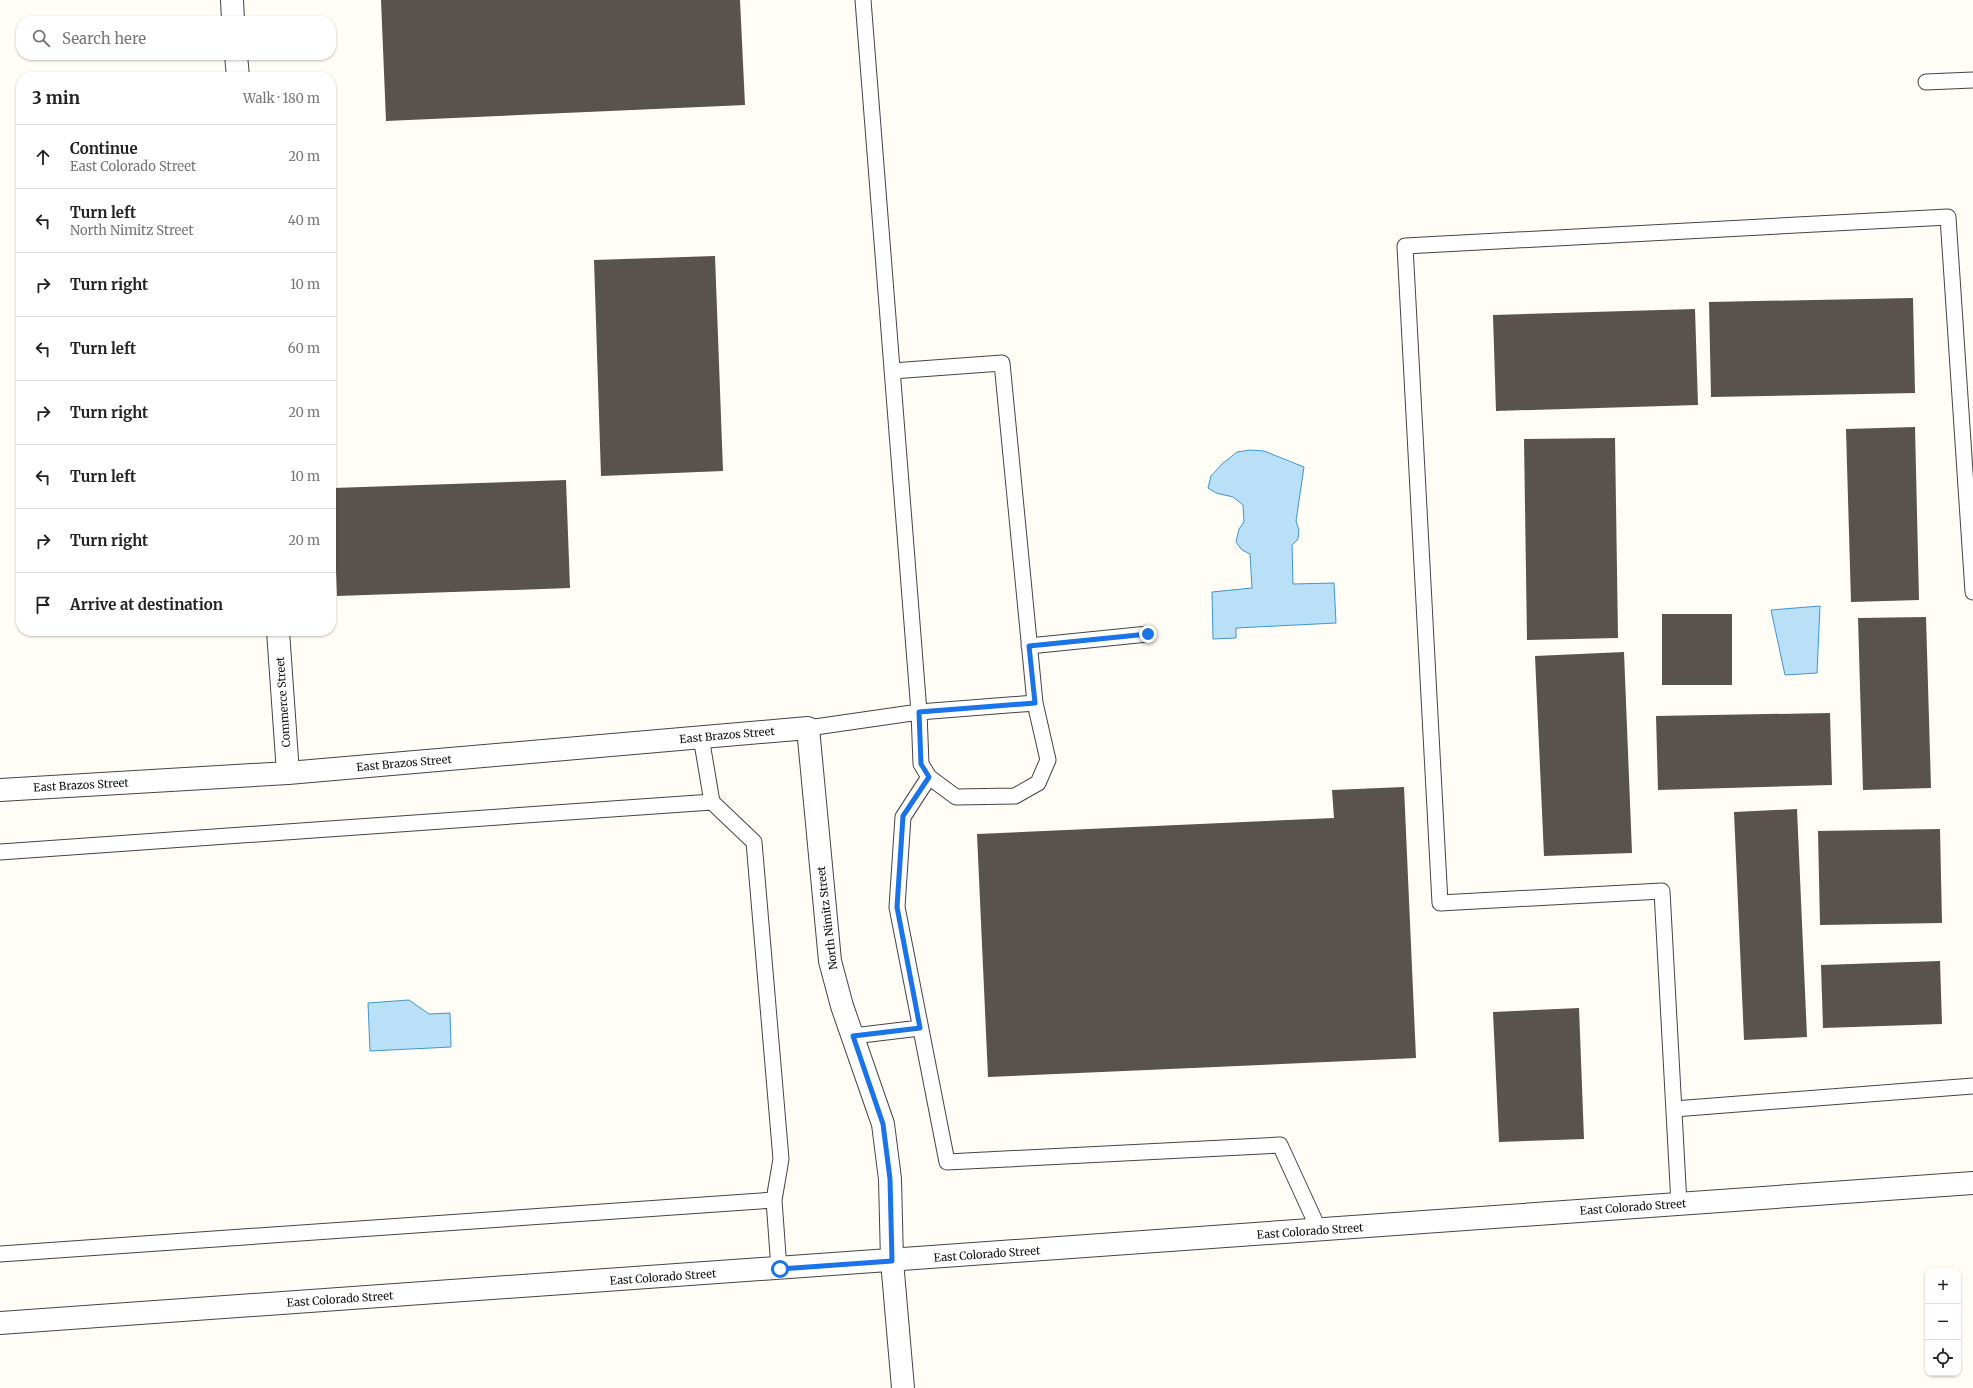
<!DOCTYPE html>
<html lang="en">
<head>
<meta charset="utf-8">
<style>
  :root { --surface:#fff; --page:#f6f6f6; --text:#222; --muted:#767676; --line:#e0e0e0 }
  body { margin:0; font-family:Merriweather,serif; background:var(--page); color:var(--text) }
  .controls { position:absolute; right:12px; bottom:12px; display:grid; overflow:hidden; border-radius:8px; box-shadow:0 1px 3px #0004 }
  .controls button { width:36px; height:36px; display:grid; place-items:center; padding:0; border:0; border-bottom:1px solid var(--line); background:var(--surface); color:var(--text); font:20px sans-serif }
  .stop { position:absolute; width:12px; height:12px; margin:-9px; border:3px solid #1a73e8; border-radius:50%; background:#fff }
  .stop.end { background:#1a73e8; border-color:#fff; box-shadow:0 1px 4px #0008 }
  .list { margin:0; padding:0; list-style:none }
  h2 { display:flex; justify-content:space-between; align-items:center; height:52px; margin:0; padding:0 16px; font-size:17px }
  h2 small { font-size:13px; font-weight:400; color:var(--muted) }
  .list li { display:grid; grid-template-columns:26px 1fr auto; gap:12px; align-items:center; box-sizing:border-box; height:64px; padding:0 16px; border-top:1px solid var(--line) }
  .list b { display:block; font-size:15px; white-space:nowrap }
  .list p { margin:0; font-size:13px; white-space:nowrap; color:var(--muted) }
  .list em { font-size:13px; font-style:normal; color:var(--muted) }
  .icon { flex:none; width:22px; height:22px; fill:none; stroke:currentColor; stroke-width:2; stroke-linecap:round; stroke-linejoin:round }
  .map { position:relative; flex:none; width:1973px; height:1388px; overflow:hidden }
  .search { position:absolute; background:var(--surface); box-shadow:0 1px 3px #0004; left:16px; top:16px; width:320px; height:44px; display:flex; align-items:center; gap:10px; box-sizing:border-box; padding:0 14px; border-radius:16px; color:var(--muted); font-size:15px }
  .panel { position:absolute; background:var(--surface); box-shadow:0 1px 3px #0004; left:16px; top:72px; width:320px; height:564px; border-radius:16px }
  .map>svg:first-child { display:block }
  .water { fill:#b9e0f7; stroke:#3f96cf }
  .building { fill:#5a524d }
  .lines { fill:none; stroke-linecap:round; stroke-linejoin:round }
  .lane-casing { stroke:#444; stroke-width:17 }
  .street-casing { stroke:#444; stroke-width:24 }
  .lane { stroke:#fff; stroke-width:15 }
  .street { stroke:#fff; stroke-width:22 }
  .route { stroke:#1a73e8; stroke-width:5 }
  .labels { text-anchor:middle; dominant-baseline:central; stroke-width:4; stroke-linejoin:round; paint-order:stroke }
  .street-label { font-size:11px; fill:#111; stroke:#fff }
</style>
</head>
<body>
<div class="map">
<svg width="1973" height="1388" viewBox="0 0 1973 1388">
  <rect width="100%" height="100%" fill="#fffdf5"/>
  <path class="water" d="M1250,450l14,1 40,16 -8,54 3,9 -1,9 -6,6 1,39 41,-1 2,40 -100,5v10l-23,1 -1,-47 40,-4 -2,-34 -8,-4 -6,-8 3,-13 5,-7 -1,-17 -10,-8 -17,-4 -8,-5 3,-12 11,-12 15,-12z
    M1820,606l-3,67 -32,2 -14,-65z
    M409,1000l20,14 21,-1 1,34 -81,4 -2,-48z"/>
  <path class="building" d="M381,0h359l5,105 -359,16z
    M715,256l8,215 -122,5 -7,-216z
    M1913,298l2,95 -204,4 -2,-95z
    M1695,309l3,96 -202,6 -3,-96z
    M1915,427l4,173 -68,2 -5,-173z
    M1615,438l3,200 -91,2 -3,-201z
    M566,480l4,108 -233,8 -4,-108z
    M1662,614h70v71h-70z
    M1926,617l5,171 -68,2 -5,-172z
    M1624,652l8,201 -88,3 -9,-200z
    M1830,713l2,72 -174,5 -2,-74z
    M1404,787l12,271 -428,19 -11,-243 357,-16 -2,-28z
    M1797,809l10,228 -63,3 -10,-228z
    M1940,829l2,94 -122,2 -2,-94z
    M1940,961l2,63 -119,4 -2,-63z
    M1579,1008l5,131 -85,3 -6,-130z"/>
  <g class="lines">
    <g class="lane-casing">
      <path id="lane" d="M1926,82l47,-2
        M892,371l110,-8 33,340
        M1029,646l119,-12
        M1035,703l13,57 -10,23 -23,13 -59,1 -27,-20 -8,-13 -2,-52z
        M808,728l111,-16 -56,-712
        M701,737l11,65
        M929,777l-26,40 -6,90 50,255 333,-17 39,85
        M0,852l712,-50 42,40 27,317 -7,41
        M853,1036l67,-8
        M1674,1109l299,-23
        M1679,1204l-17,-313 -222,12 -35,-657 543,-29 25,375
        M0,1254l774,-54 5,69"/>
    </g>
    <g class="street-casing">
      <path id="street" d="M232,0l1,21
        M236,55l2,22
        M278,631l10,142
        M0,790l288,-17 520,-45 22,233 12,45 41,118 7,55 2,82 11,127
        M0,1323l1973,-140"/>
    </g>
    <use href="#lane" class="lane"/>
    <use href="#street" class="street"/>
  </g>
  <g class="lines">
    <path class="route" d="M780,1269l112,-8 -2,-82 -7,-55 -30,-88 67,-8 -23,-121 6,-91 26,-39 -8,-13 -2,-52 116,-9 -6,-57 119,-12"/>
  </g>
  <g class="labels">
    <g class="street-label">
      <text transform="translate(283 702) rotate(-94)">Commerce Street</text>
      <text transform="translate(727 735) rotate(-5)">East Brazos Street</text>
      <text transform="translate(404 763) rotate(-5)">East Brazos Street</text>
      <text transform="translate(81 785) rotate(-3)">East Brazos Street</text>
      <text transform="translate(827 918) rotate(-97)">North Nimitz Street</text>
      <text transform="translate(1633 1207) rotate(-4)">East Colorado Street</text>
      <text transform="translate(1310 1231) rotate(-4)">East Colorado Street</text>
      <text transform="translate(987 1254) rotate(-4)">East Colorado Street</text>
      <text transform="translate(663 1277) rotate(-4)">East Colorado Street</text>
      <text transform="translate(340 1299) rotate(-4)">East Colorado Street</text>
    </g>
  </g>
</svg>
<div class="controls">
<button>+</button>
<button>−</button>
<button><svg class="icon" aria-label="locate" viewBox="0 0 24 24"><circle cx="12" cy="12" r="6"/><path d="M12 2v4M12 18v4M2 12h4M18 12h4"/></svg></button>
</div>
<div class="stop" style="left:780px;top:1269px"></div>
<div class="stop end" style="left:1148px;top:634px"></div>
<div class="search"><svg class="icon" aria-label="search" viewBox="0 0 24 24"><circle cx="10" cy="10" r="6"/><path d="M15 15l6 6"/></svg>Search here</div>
<section class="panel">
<h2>3 min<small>Walk · 180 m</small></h2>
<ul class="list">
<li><svg class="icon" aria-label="ahead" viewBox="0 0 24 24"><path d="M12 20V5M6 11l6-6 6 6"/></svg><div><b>Continue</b><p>East Colorado Street</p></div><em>20 m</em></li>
<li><svg class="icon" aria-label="left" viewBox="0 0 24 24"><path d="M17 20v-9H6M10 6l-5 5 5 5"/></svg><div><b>Turn left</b><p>North Nimitz Street</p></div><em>40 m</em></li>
<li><svg class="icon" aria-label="right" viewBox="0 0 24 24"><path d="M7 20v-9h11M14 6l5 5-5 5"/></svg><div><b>Turn right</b></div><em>10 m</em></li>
<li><svg class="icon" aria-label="left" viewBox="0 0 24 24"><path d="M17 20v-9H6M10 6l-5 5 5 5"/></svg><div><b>Turn left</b></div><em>60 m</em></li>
<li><svg class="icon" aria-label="right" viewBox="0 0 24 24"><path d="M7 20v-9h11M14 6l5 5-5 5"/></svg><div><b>Turn right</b></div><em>20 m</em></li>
<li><svg class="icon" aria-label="left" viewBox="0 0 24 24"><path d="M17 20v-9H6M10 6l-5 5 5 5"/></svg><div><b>Turn left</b></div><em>10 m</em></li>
<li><svg class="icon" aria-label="right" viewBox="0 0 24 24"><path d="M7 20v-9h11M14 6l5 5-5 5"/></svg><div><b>Turn right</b></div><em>20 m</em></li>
<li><svg class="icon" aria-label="arrive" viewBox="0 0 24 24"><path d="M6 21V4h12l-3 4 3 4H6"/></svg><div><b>Arrive at destination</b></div></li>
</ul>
</section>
</div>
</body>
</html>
